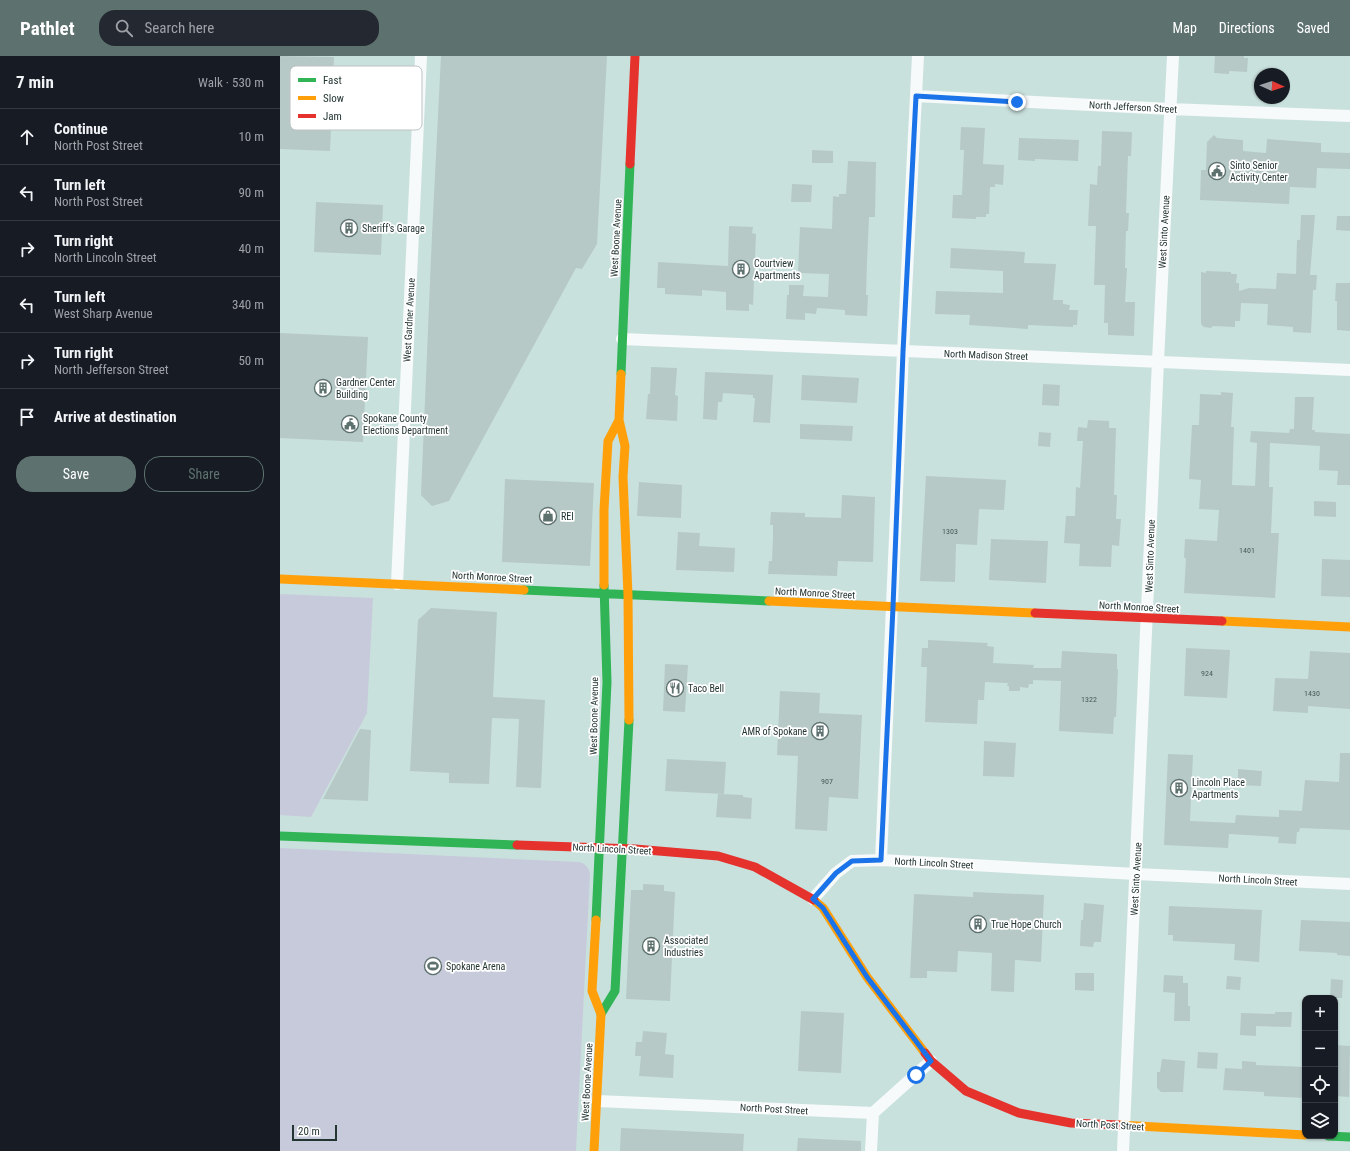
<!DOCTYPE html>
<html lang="en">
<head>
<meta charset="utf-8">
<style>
  :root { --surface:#171b24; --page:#242831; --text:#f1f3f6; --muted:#9ea1a6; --line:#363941; --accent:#5d716e }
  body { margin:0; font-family:"Roboto Condensed",sans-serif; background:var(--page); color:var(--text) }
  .controls { position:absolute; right:12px; bottom:12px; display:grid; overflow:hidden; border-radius:8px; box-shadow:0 1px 3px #0004 }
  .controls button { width:36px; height:36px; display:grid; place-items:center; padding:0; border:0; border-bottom:1px solid var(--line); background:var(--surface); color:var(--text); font:20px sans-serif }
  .compass { position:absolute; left:974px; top:12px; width:36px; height:36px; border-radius:50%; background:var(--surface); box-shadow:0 1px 3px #0004; rotate:93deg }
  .scale { position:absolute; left:12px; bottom:10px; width:45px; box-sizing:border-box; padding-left:4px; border:2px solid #233532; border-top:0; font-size:11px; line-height:14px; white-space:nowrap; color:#233532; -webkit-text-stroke:3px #fff; paint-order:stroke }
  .stop { position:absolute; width:12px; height:12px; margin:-9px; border:3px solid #1a73e8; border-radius:50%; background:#fff }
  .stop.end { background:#1a73e8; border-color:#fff; box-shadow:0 1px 4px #0008 }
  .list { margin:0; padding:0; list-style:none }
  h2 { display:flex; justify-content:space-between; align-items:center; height:52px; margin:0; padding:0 16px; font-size:17px }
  h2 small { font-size:13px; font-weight:400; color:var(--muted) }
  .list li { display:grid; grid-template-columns:26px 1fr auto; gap:12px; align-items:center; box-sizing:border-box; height:56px; padding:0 16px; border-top:1px solid var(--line) }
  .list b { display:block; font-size:15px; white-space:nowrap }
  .list p { margin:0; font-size:13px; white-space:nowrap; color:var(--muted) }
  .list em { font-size:13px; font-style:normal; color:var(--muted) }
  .actions { display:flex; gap:8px; padding:12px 16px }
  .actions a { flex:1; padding:9px 0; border:1px solid var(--accent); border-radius:16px; text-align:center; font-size:14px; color:var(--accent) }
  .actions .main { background:var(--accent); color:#fff }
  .icon { flex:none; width:22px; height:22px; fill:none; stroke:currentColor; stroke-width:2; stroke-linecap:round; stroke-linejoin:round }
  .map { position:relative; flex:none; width:1070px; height:1095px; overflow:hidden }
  header { display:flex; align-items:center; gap:24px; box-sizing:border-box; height:56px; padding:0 20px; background:var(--accent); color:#fff }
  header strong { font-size:19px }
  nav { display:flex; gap:22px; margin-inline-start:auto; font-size:14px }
  .search { width:280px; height:36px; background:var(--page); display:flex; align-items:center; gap:10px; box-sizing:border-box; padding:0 14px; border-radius:16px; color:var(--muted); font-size:15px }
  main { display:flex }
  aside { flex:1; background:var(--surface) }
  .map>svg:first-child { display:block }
  .green { fill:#c7cadb }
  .building { fill:#b6c9c6 }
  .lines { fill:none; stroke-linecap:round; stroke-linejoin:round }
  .street { stroke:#f7fafa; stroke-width:12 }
  .fast { stroke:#30b455; stroke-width:9 }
  .slow { stroke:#ff9f0a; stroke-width:9 }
  .jam { stroke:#e5322d; stroke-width:9 }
  .route { stroke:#1a73e8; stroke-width:5 }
  .labels { text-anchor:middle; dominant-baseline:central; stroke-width:3.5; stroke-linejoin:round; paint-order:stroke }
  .number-label { font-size:8px; fill:#485a57 }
  .street-label { font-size:10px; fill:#233532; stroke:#fff }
  .poi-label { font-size:10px; fill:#233532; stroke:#fff; text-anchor:start }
  .key { fill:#fff; stroke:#bdc2c2; stroke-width:1 }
  .key-label { font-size:11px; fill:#233532 }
</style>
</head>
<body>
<header>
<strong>Pathlet</strong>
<div class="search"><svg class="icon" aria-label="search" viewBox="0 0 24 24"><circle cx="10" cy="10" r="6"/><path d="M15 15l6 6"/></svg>Search here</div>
<nav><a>Map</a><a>Directions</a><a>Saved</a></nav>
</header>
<main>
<aside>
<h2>7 min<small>Walk · 530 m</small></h2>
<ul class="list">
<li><svg class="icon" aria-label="ahead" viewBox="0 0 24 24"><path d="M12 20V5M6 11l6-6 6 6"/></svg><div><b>Continue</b><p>North Post Street</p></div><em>10 m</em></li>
<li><svg class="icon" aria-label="left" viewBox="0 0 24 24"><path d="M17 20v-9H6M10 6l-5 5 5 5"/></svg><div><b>Turn left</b><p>North Post Street</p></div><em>90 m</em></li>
<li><svg class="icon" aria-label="right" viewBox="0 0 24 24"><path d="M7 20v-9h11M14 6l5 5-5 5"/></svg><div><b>Turn right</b><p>North Lincoln Street</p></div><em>40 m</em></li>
<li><svg class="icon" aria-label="left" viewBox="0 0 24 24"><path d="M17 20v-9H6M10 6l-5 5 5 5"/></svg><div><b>Turn left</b><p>West Sharp Avenue</p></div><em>340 m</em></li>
<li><svg class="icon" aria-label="right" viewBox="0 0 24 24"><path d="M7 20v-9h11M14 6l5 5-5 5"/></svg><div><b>Turn right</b><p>North Jefferson Street</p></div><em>50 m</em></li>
<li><svg class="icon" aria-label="arrive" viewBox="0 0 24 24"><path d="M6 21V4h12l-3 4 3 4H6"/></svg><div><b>Arrive at destination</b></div></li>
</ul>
<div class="actions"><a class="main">Save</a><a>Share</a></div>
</aside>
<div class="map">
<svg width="1070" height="1095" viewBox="0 0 1070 1095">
  <rect width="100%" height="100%" fill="#c9e1dd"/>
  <path class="green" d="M0,538l93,4 -6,115 -56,104 -31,-2z
    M0,792l299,14c6,1 10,6 11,12l-14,277h-296z"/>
  <path class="building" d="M0,0l54,1 -4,94 -50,-2z
    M161,0h166l-10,188 -15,25 -6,-1 -127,233 -17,5 -11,-11 11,-260z
    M935,0h29v2h4l-1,14 -18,-1v3l-15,-1z
    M681,71l24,1 -2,36 21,1 -1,20 -8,-1v3h-5l-1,27h-3v3h-10v2l-24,-1 1,-23h9l2,-45h-4z
    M822,75l30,1 -1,24h-3l-2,57h3l-1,18h-2l-1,37h2l-2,34h10l-1,34 -26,-1v-12h-4l1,-38h-11l2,-59h-8l2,-42 7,1 1,-19h3z
    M934,79l3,3 26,2v11l23,2 1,-14 54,4v9l29,1v16l-33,-1 -1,20 -26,-1 -1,17 -89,-4 1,-30h5l1,-28z
    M739,82l60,2 -1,21 -43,-2v2l-17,-1z
    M532,94l21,1v12h-21z
    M568,105l28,1 -1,55h-6l-2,45 -1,33h2l-1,21 -22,-1v-5l-28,-2 -1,6 -11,-1v7l-19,-1 1,-24h2v-10h15l-1,11 25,1 1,-23 -31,-1 2,-46 32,2 1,-33 6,1v-3h7z
    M512,128l20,1 -1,17h-20z
    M36,146l67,3 -2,50 -67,-3z
    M1021,159h14l-5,60h7l-1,15h-3l-2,43 -18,-1v-5l-26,-2 1,-21 -27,-1 -1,18h-5v6l-22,-1 -2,2 -7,-1 -3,-3v-52l5,1v-2l25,1v2h6l-1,9h3v8l10,-3 27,1 1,-16 19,1 1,-34h3z
    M1057,160h13v15l-14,-1z
    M449,170l24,1 -1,6 4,1 -3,71 -4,-1v7l-23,-1v-18l-24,-2v6l-37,-2v-6h-8l1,-26 70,4z
    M671,192l74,4 -1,11 32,1 -3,36h10v4l7,1 -1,5h9l-1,15h-4v2l-45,-2v4l-59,-4 1,-10 -35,-1 1,-23 67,2v-22l-53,-3z
    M1056,227h14v48l-13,-1v-29h-2z
    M0,277l88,4 -5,105 -83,-4z
    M371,311l26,1 -2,27 3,1 -1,25 -31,-2 2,-25h2z
    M425,316l68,3 -3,48 -17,-1 2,-24h-2v-3l-30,-2 -1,9h-4l-1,18 -14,-1z
    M522,319l57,3 -2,25 -56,-3z
    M763,328l17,1 -1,21 -17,-1z
    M941,336l12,1 -2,34h3l-2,58 23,1 2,-43 -7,-1 1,-11 38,2 1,-4h4l1,-32h19l-2,33h3v2l35,2v51h-13l1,-14 -19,-1 1,-24 -50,-3 -1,44h4l-2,46h8l-4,65 -91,-5 2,-35h-2l1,-19 32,2 2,-31 -20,-1 2,-29 -12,-1 3,-54h7l1,-31 21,1z
    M808,364l21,1v7h7l-2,67h3l-1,24h5l-2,27 -7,-1 -1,22 -32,-1 1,-22 -16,-1 2,-27h9l1,-29 4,1 3,-47h-6l1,-14 9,1z
    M520,368l53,2 -1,15 -52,-2z
    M759,376l12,1 -1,14 -12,-1z
    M646,420l80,4 -2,30 -25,-1 -2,36 -21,-1 -1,38 -35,-1z
    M225,423l89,4 -4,83 -88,-4z
    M359,426l43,3 -1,33 -44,-2z
    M562,439l33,2 -2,65 -35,-1 -1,15 -69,-2 1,-13h3l1,-23v-13h-3l1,-13 34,1v4l36,1z
    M1034,445l22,1v15l-22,-1z
    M398,476l22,1 -1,13 36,2 -1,24 -58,-2z
    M711,483l57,2 -2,42 -57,-3z
    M1042,503l28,1v37l-29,-1z
    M151,552l66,4 -4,85 52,3 -4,88 -25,-1 3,-68 -27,-1 -3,66 -40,-1v-10l-39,-2 8,-151z
    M648,584l60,3 -1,3 7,1 -1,16 41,2 -1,3h28l1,-17 55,3v15h1l-2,48h-2l-1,17 -54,-3 2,-50 -28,-1v4h-4l-1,4 -8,-1v4h-11v-5h-2l1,-3 -23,-1 -1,18h-6l-1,24 -52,-2 2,-55h-6l1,-19h6z
    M906,592l44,2 -3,48 -43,-2z
    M1030,595l40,2v56l-42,-3v7l-35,-2 2,-33 33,1z
    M385,608l23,1 -3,47 -22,-1z
    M500,635l40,2 -1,20 43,2 -4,84 -29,-2 -2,34 -32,-2 3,-73 -21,-1z
    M80,673l11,1 -3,71 -45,-2z
    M704,685l32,2 -2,34 -31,-1z
    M1060,697h10v77l-50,-2 -1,4h-2l-1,12 -18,-1 1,-6 -50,-3 -1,14 -64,-3 4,-91 25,1 -3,66 45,2 1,-8 43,2v-7l23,1 3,-31 34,2z
    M387,703l59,3 -2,32 -59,-3z
    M958,713l24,2 -1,15 -23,-1z
    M438,738l25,1v2l9,1 -1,21 -35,-2z
    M363,828l21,1v6l11,1 -5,109 -44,-2 5,-109h12z
    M693,836l71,3 -3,67 -26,-2 -1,32 -23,-1 1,-38 -34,-2 -1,21 -30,-1v7h-17l4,-84 59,3z
    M804,847l20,2 -3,37h-7l-1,5 -13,-1 1,-26h2z
    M889,850l93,4 -3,52 -25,-2 1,-16 -62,-3v-6h-5z
    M1021,864l49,2v34l-13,-1v-2l-38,-2z
    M795,917h19v18l-19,-1z
    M884,919l19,1v7h5v23h2v15h-16l1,-28 -12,-1z
    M947,920l14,1 -1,13 -14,-1z
    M1051,923l12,1 -1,18h-12z
    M521,955l43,2 -3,60 -43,-2z
    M995,956h17l-1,15 -35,-1v10l-16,-1 1,-22 34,1z
    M363,975l24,2 -2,21 9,1 -1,23 -34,-2 2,-20h-6l1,-14h6z
    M1055,989l15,1 -1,51 -14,-1z
    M918,996l20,1 -1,16 -20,-1z
    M882,1003l23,2 -2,31h-22l-4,-4v-16h3z
    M962,1005l14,1v3l49,2v31l-41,-2v-4l-41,-2 2,-22 17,1z
    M341,1072l123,6 -1,17h-123z
    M518,1082l63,3v10h-64z"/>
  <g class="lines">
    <path class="street" d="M636,40l254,13 180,7
      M342,283l728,31
      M117,528l24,-528
      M601,804l22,-508 15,-296
      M533,843l23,-26 16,-12 29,-1 255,14 214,10
      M317,1045l276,12 58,-52
      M591,1095l2,-38
      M843,1095l35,-790 15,-305"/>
    <path class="fast" d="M341,318l9,-210
      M244,534l245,11
      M0,780l237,9
      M316,864l11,-238 -3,-97
      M321,958l14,-23 14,-271
      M1048,1080l22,1"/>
    <path class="slow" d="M341,318l-2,46 6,26 -2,31 5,118 1,125
      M0,523l244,11
      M324,529v-75l4,-69 11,-21
      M489,545l266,12
      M942,565l128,6
      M534,844l9,8 44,69 58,76
      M839,1069l186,10
      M314,1095l7,-137 -9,-23 4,-71"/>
    <path class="jam" d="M350,108l5,-108
      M755,557l187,8
      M237,789l118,4 83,7 37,11 59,33
      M645,997l6,8 35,30 53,22 52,10 48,2"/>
  </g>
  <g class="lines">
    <path class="route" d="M636,1019l15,-14 -64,-84 -44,-69 -10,-9 23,-26 16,-12 29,-1 12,-253 10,-255 13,-256 101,6"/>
  </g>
  <defs>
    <g id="civic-ring" transform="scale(0.9)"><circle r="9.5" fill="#fff" stroke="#5d716e" stroke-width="1.5"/><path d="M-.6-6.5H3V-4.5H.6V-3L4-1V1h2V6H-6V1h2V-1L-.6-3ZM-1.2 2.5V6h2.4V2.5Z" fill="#5d716e"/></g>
    <g id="building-ring" transform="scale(0.9)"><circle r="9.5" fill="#fff" stroke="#5d716e" stroke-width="1.5"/><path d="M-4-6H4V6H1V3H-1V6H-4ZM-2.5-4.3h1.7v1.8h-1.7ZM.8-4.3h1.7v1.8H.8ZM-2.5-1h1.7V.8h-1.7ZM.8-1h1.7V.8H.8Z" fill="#5d716e"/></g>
    <g id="shop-ring" transform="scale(0.9)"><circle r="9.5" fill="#fff" stroke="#5d716e" stroke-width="1.5"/><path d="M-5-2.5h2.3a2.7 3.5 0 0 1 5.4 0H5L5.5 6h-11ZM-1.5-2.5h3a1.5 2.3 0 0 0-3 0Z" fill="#5d716e"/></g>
    <g id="restaurant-ring" transform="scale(0.9)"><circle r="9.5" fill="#fff" stroke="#5d716e" stroke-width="1.5"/><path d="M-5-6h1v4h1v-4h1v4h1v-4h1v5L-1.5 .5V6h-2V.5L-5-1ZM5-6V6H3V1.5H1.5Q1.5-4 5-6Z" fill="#5d716e"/></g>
    <g id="stadium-ring" transform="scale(0.9)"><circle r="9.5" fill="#fff" stroke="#5d716e" stroke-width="1.5"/><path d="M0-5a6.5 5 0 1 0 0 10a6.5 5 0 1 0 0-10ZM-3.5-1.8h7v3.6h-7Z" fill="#5d716e"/></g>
  </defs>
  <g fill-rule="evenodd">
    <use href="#civic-ring" x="937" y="115"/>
    <use href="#building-ring" x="69" y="172"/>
    <use href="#building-ring" x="461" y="213"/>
    <use href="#building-ring" x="43" y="332"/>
    <use href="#civic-ring" x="70" y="368"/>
    <use href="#shop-ring" x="268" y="460"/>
    <use href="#restaurant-ring" x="395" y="632"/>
    <use href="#building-ring" x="540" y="675"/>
    <use href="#building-ring" x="899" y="732"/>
    <use href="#building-ring" x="698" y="868"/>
    <use href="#building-ring" x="371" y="890"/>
    <use href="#stadium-ring" x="153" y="910"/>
  </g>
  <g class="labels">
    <g class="number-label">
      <text x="670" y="475">1303</text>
      <text x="967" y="494">1401</text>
      <text x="927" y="617">924</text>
      <text x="1032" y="637">1430</text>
      <text x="809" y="643">1322</text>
      <text x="547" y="725">907</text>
    </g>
    <g class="street-label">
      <text transform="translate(853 51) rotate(3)">North Jefferson Street</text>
      <text transform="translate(884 176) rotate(-87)">West Sinto Avenue</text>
      <text transform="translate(336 182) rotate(-87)">West Boone Avenue</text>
      <text transform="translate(129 264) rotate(-87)">West Gardner Avenue</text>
      <text transform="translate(706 299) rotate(2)">North Madison Street</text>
      <text transform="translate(870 500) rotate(-88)">West Sinto Avenue</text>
      <text transform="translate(212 521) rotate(3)">North Monroe Street</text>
      <text transform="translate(535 537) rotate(3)">North Monroe Street</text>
      <text transform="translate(859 551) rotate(3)">North Monroe Street</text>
      <text transform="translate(314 660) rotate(-89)">West Boone Avenue</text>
      <text transform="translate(332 793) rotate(3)">North Lincoln Street</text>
      <text transform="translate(654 807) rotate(3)">North Lincoln Street</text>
      <text transform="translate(856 823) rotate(-87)">West Sinto Avenue</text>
      <text transform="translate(978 824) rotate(3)">North Lincoln Street</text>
      <text transform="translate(307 1026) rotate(-87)">West Boone Avenue</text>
      <text transform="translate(494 1053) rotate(3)">North Post Street</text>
      <text transform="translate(830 1069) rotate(3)">North Post Street</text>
    </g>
    <g class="poi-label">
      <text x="950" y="109">Sinto Senior<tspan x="950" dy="12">Activity Center</tspan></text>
      <text x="82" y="172">Sheriff's Garage</text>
      <text x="474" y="207">Courtview<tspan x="474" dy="12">Apartments</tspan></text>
      <text x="56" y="326">Gardner Center<tspan x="56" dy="12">Building</tspan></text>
      <text x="83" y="362">Spokane County<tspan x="83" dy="12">Elections Department</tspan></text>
      <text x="281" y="460">REI</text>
      <text x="408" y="632">Taco Bell</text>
      <text x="527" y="675" text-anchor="end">AMR of Spokane</text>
      <text x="912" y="726">Lincoln Place<tspan x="912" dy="12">Apartments</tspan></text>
      <text x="711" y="868">True Hope Church</text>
      <text x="384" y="884">Associated<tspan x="384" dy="12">Industries</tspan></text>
      <text x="166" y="910">Spokane Arena</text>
    </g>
  </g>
  <rect x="10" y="10" width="132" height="64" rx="6" class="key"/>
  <rect x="18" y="22" width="18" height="4" fill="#30b455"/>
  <rect x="18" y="40" width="18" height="4" fill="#ff9f0a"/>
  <rect x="18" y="58" width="18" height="4" fill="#e5322d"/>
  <g class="key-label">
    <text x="43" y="28">Fast</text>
    <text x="43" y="46">Slow</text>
    <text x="43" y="64">Jam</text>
  </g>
</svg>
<div class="controls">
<button>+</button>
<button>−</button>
<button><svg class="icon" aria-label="locate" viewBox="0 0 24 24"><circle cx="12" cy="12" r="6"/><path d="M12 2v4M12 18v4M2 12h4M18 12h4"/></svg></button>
<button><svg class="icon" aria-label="layers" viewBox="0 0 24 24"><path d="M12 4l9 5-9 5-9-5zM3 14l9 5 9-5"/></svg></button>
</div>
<svg class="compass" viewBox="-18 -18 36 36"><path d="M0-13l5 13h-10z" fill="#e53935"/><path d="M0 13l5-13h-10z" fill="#9ea1a6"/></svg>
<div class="scale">20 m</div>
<div class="stop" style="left:636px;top:1019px"></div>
<div class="stop end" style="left:737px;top:46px"></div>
</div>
</main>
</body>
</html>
